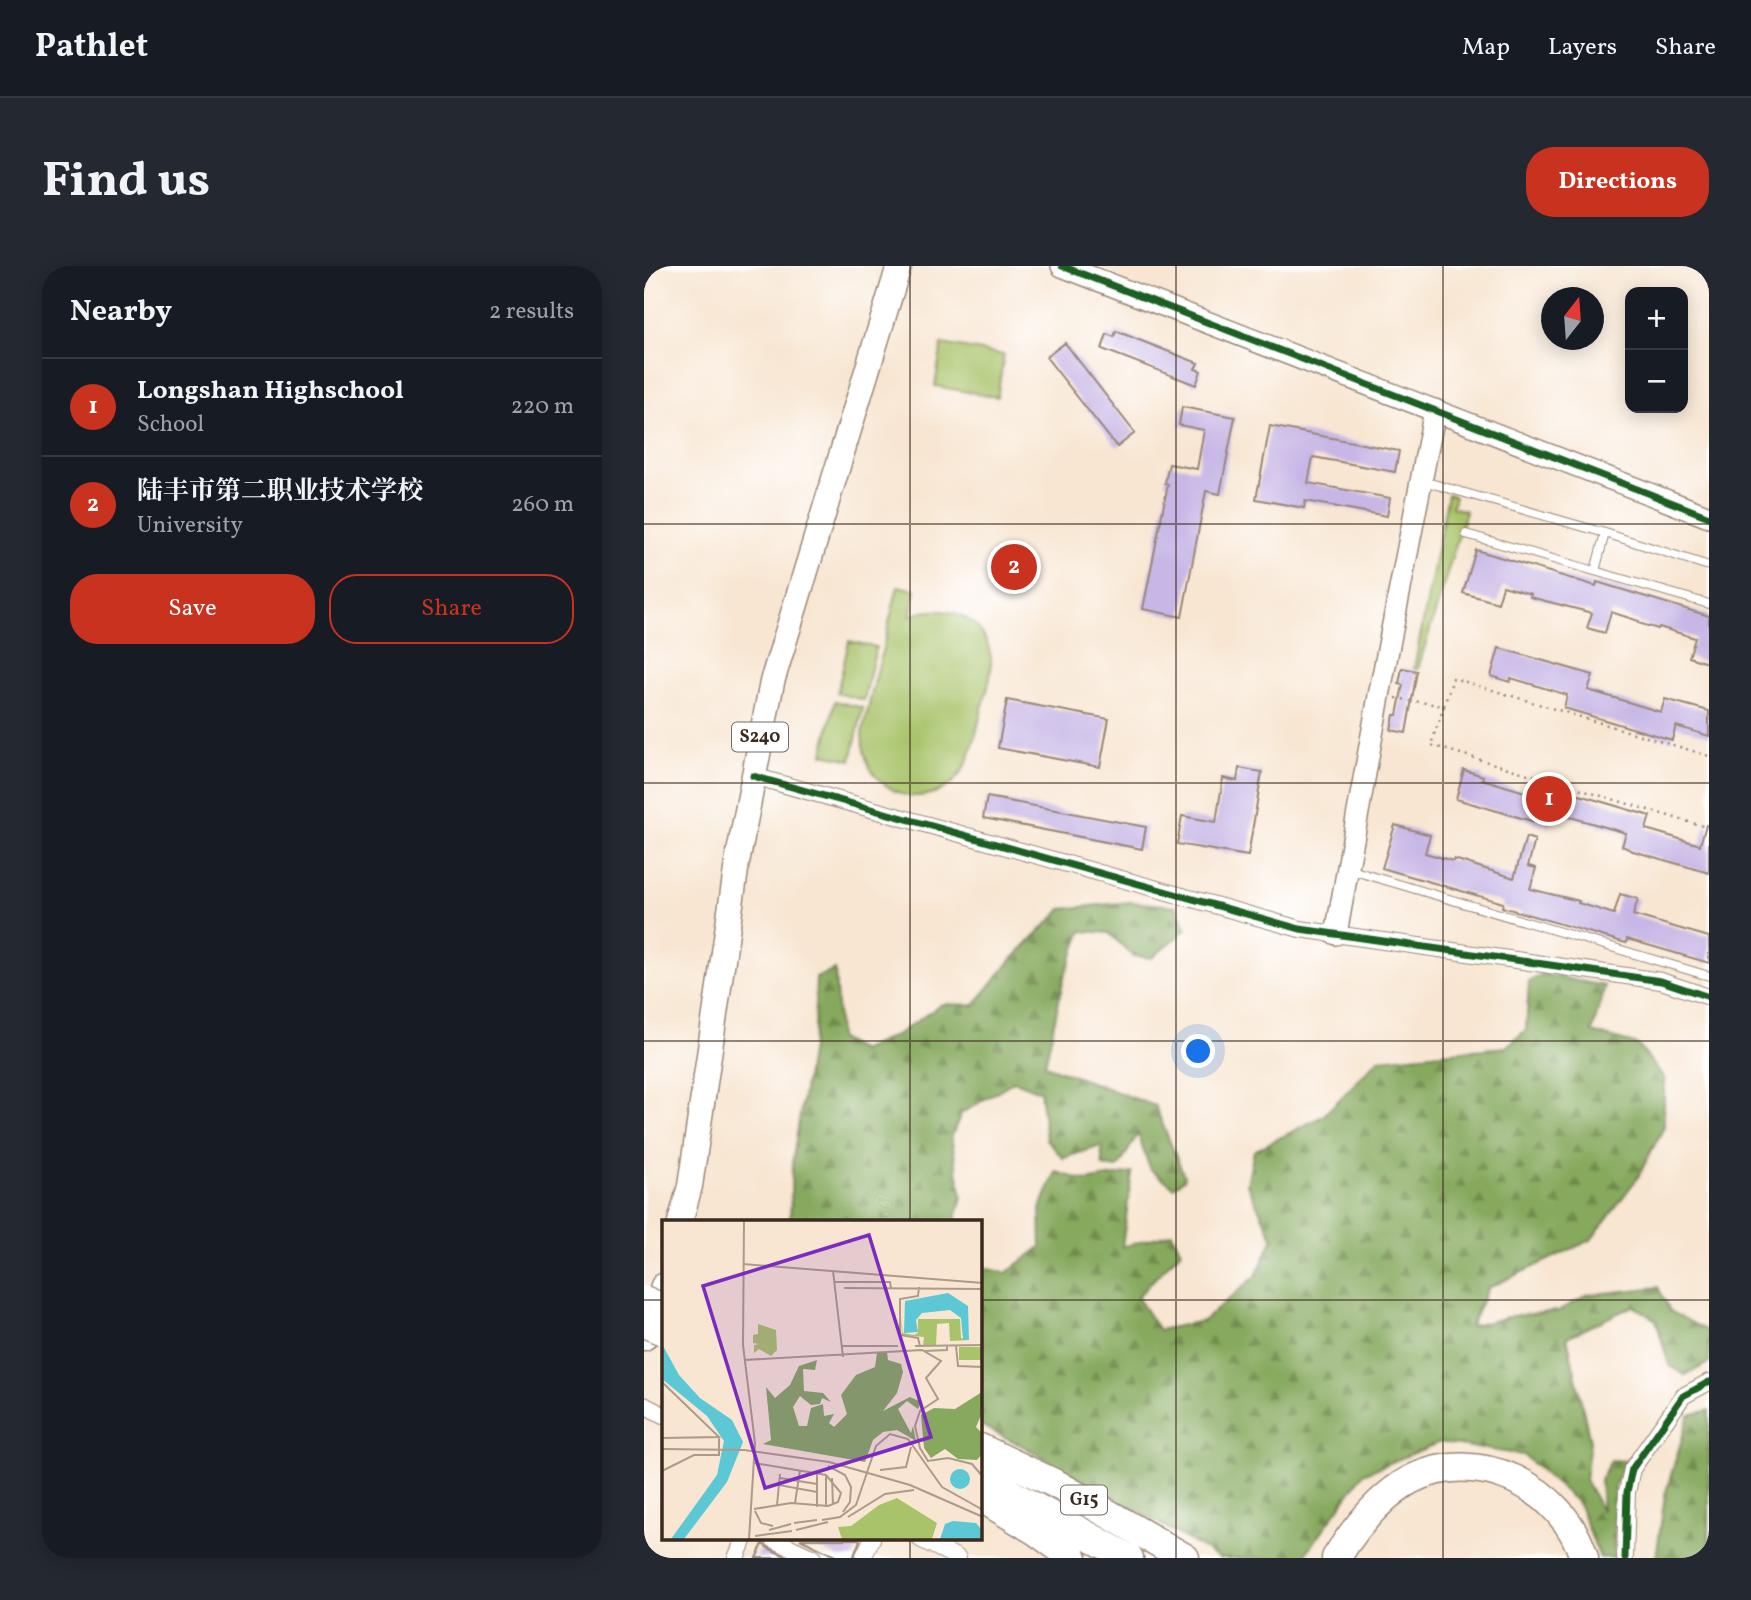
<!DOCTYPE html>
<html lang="en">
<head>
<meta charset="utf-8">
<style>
  :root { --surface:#171b24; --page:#242831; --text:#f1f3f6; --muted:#9ea1a6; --line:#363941; --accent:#c8321e }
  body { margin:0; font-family:Vollkorn,"Noto Serif SC",serif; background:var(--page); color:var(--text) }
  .controls { position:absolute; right:21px; top:21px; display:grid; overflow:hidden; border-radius:14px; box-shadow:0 4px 18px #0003 }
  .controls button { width:63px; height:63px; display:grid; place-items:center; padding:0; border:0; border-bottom:2px solid var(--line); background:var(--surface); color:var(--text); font:35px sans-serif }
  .compass { position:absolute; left:897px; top:21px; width:63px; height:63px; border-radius:50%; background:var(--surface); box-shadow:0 4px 18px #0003; rotate:17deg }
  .you { position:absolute; left:555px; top:786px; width:24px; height:24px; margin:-18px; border:5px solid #fff; border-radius:50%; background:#1a73e8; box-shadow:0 0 0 10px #1a73e833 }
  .badge { display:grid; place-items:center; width:46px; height:46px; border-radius:50%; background:var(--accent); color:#fff; font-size:23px; font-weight:700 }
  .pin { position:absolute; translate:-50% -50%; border:4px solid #fff; box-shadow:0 2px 7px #0006 }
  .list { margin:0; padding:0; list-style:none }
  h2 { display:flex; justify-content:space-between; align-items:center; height:91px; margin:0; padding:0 28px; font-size:30px }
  h2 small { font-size:23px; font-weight:400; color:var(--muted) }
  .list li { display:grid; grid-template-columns:46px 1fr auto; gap:21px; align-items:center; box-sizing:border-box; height:98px; padding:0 28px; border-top:2px solid var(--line) }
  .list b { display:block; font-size:26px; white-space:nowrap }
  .list p { margin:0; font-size:23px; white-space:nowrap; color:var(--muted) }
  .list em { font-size:23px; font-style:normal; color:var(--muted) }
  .actions { display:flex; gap:14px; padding:21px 28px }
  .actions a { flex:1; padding:16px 0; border:2px solid var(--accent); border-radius:28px; text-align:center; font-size:24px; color:var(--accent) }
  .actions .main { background:var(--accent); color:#fff }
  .map { position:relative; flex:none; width:1065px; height:1292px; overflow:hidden; border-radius:28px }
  header { display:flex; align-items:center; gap:42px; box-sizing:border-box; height:98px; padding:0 35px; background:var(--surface); border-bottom:2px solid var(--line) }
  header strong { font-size:33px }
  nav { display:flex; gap:38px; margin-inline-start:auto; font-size:24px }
  .intro { display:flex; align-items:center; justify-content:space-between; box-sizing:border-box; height:168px; padding:0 42px }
  h1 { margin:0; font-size:49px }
  .button { padding:18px 32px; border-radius:28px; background:var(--accent); color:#fff; font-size:24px; font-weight:700 }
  main { display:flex; gap:42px; padding:0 42px }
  aside { flex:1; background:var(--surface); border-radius:28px; box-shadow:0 4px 18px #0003 }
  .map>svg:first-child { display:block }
  .grass { fill:#a8c369; stroke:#727644; stroke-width:2 }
  .forest { fill:url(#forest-firs); stroke:#606a3e; stroke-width:2 }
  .building { fill:#c8b7e6 }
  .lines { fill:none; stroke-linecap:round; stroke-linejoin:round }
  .lane-casing { stroke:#9a8878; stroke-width:10 }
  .street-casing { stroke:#9a8878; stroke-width:18 }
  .secondary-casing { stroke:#9a8878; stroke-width:24 }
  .primary-casing { stroke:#9a8878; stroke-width:27 }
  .highway-casing { stroke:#9a8878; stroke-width:31 }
  .path { stroke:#9a8878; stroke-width:2.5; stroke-dasharray:2 5; stroke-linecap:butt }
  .lane { stroke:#fff; stroke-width:8 }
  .street { stroke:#fff; stroke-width:16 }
  .secondary { stroke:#fff; stroke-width:21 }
  .primary { stroke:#fff; stroke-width:24 }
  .highway { stroke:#fff; stroke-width:28 }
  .highway-bridge-casing { stroke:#9a8878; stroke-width:31; stroke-linecap:butt }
  .highway-bridge { stroke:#fff; stroke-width:28 }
  .cycleway-casing { stroke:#fff; stroke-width:11 }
  .cycleway { stroke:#1b5e20; stroke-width:7 }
  .grid { fill:none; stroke:#3b2a1e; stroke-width:2; stroke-opacity:0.55 }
  .labels { text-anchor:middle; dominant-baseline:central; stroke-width:5; stroke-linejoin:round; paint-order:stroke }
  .shield { fill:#fff; stroke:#766a62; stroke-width:2 }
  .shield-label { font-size:18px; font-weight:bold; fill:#3b2a1e }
  .inset-road { fill:none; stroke:#ac9b8a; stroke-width:2 }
  .view { fill:#7b2cbf; fill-opacity:0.15; stroke:#7b2cbf; stroke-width:3.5 }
  .inset-edge { fill:none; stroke:#3b2a1e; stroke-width:3.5 }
</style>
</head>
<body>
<header>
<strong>Pathlet</strong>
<nav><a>Map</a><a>Layers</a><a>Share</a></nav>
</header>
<div class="intro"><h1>Find us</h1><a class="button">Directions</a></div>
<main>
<aside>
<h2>Nearby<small>2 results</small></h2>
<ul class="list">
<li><span class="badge">1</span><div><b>Longshan Highschool</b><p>School</p></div><em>220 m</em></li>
<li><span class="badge">2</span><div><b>陆丰市第二职业技术学校</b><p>University</p></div><em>260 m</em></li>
</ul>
<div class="actions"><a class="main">Save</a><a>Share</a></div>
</aside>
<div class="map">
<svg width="1065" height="1292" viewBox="0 0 1065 1292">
  <defs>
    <pattern id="forest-firs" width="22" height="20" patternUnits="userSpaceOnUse" patternTransform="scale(1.75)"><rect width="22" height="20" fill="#86a95d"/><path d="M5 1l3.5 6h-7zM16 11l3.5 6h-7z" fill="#6f8a4c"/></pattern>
  </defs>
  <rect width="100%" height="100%" fill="#fff"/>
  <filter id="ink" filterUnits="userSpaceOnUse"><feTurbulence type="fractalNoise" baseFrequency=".0143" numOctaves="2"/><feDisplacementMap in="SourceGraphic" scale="14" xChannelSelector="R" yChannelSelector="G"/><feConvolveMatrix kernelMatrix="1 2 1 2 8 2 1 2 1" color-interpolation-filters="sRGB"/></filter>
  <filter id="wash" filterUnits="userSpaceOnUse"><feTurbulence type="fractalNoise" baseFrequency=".00686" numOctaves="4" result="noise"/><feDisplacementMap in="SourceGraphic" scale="28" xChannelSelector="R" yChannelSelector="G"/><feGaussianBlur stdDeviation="1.57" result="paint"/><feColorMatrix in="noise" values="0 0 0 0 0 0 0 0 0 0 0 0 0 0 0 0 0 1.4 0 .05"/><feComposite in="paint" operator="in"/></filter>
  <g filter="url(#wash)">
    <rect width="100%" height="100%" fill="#f8e6d2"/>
    <path class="grass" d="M298,78l62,11 -7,42 -62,-11z
      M804,228l7,2 -3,11 14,4 -48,158 -4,-1z
      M254,320l18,4 -6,26c41,-16 84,6 81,54 -1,15 -8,32 -11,47 -8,33 -14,71 -54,78 -10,2 -22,1 -31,-4 -24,-13 -32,-31 -33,-57z
      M205,375l27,6 -12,53 -27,-7z
      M191,435l28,7 -12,52 -28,-6z"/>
    <path class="forest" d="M486,636l46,4 10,23 -34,29 -19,-2 -24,-23 -27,-2 -18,46 -19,88 110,41 30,72 -11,9 -24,-18 -12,-35 -20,34 -15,-2 -2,-20 -38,12 -17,-19 -6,-48 -26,-10 -53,33 -10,23 11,60 -7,25h-165l2,-58 22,-135 2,-51 19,-8 4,69 22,12 37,-17 44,-30 32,1 38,-46 50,-50z
      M898,708l63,12 -13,46 46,13 26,33v49l-26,50 -47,63 -103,48 -18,39 42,-11 47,-5 28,-16 71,-8 12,24 39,21v31l-24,12 -16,-10 -13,-45 -23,-14 -66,31 23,104 -5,39 17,31 -2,-31 11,-20 15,1 -11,24 -1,72 -14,1 -22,-55 -55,-48 -83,-13 -77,32 -60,84h-83l-201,-114 -39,-19v-158l26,6 35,-26 -1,-38 16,-37 30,9 46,-8 -10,74 50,-14 9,18 -44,46 22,33 44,-9 53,-45 17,-38 -26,-54 7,-33 69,-35 56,-57 127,-12 20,-17 3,-48z
      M1065,1144v148h-53l9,-63 24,-80z"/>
    <g id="blocks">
      <path class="building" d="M472,65l82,32 -3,6 6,2 -5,14 -94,-36 5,-15 7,3z
        M421,77l70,90 -18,14 -71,-90z
        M538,141l53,10 -15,77 -14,-3 -24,126 -39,-8 25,-125 -3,-1 4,-19 28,5 7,-39 -25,-5z
        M626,160l129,25 -4,21 -82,-15 -5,26 82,15 -3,18 -82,-15 -1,7 -48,-9z
        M832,284l120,36 1,-4 112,34v39l-2,8 -18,-6 6,-19 -36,-11 -1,2 -20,-6 1,-2 -28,-9 -6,21 -18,-5 5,-15 -62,-16 1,-3 -28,-8 -5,17 -35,-10z
        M855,382l94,27 -5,15 73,22 4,-13 44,12v25l-33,-10 -4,14 -108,-32 3,-13 -56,-17 -1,4 -19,-6z
        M758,402l15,3 -11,62 -15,-3 3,-15h3l6,-30 -4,-1z
        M363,434l102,19 -9,48 -102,-19z
        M595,502l23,4 -14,84 -71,-12 5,-28 34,6 7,-44 14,3z
        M820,504l19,6 -1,3 56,17 4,-12 108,32 -4,13 54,16 6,-20 3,1v47l-76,-22 -11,-5 4,-13 -73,-21 -4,14 -93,-27z
        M343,531l159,30 -4,22 -159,-31z
        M751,559l35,10 -5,18 28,8 1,-2 60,19 12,-41 9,3 -7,26 8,2 -6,21 49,12 -1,2 36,11 6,-20 18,5 -5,16 76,22v26l-82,-24 -1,4 -124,-36 1,-4 -121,-35z
        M156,1273h58l2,1 -7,18h-14z
        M119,1278l5,4 21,10h-33z"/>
    </g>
  </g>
  <g filter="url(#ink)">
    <use href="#blocks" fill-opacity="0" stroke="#9a8878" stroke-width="2"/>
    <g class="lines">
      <g class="lane-casing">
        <path id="lane" d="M779,215l182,52 104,33
          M822,268l243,70
          M951,305l10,-38
          M707,604l358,106"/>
      </g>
      <g class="street-casing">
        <path id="street" d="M109,510l547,153 361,52 48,16
          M0,1139l19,10
          M129,1273l40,19
          M276,1273l38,19
          M92,1292l8,-19
          M219,1292l9,-19
          M981,1292l2,-66 5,-23 51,-73 26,-14"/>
      </g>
      <g class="secondary-casing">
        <path id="secondary" d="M418,0l647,251
          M692,668l43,-238 56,-286"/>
      </g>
      <g class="primary-casing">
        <path id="primary" d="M36,956l10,-36 47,-323 35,-181 127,-416
          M0,1072l19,-52"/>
      </g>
      <g class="highway-casing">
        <path id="highway" d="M336,1182l78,37 127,73
          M336,1211l149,81
          M336,1231l56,34 37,27
          M692,1292c19,-30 43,-61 74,-78 67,-35 154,7 174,78"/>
      </g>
      <path class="path" d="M752,432l48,8 -13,39 278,83
        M800,440l9,-28 256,78"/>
      <use href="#lane" class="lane"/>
      <use href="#street" class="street"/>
      <use href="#secondary" class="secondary"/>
      <use href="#primary" class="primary"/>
      <use href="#highway" class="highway"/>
      <g class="highway-bridge-casing">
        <path id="highway-bridge" d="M0,1034l19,8
          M0,1057l19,8"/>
      </g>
      <use href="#highway-bridge" class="highway-bridge"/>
      <g class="cycleway-casing">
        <path id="cycleway" d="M418,0l647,251
          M109,510l547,153 361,52 48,16
          M981,1292l2,-66 5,-23 51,-73 26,-14"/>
      </g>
      <use href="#cycleway" class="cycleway"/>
    </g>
  </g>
  <path class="grid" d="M266,0v956M532,0v1292M799,0v1292M0,258h1065M0,517h1065M0,775h1065M0,1034h19M336,1034h729M266,1273v19"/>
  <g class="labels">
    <g class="shield">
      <rect x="88" y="456.5" width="56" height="29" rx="5"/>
      <rect x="417" y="1219.5" width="46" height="29" rx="5"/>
    </g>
    <g class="shield-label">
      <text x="116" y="471">S240</text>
      <text x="440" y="1234">G15</text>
    </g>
  </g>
  <g transform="translate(18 954)">
    <rect width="320" height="320" fill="#f8e6d2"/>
    <path d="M239,98l2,15 11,2 4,-2v-14h42l1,19 9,2 -20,1 -1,-18 -12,1 -1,21h-13l1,-8 -22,-2zM96,104l18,6 1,20 -6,6 -12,-7 -5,4v-8l5,-1 -6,-1v-8l5,-1zM297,127h23v13h-23zM235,278l40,25 -5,16h-90l-4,-12 13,-1 28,-21z" fill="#a8c369"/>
    <path d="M225,132l1,8 13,4 2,8 -6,21 -14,18 27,-14 11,5 -3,7 -11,-8 -9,8 13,24 2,-7 3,15 -19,-11 -14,2 -10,8 -8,22 -102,-18 8,-4 -5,-53 9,11 15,-13 9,-19 18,-6 -2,10 -12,-1 1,22 19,2 8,9 -9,-4 -2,6 -9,1 -11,-9 -7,11 6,19h8l4,-18 12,-4 1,12 10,-2 -5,9 5,4 13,-13 -6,-19 15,-20 19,-8 2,-14zM320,172v21l-6,14 6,6v21l-5,6 -19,-1 -13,-10 -14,9 -7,-10 -3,-33 13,-7 21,1z" fill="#86a95d"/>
    <path d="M286,73l20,13 1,34 -6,-1 -2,-21 -11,-8 -28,3 -6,7 2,12 -14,1 1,-32zM0,124l17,31 21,23 32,22 11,22 -16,40 -43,57h-13l46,-64 7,-34 -17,-25 -45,-37zM288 259a10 10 0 1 1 20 0a10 10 0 1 1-20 0ZM291,301l23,2 6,7 -1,9h-41l5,-15z" fill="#5cc7d5"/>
    <path class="inset-road" d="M82,1l-1,124 12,98 -6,96M81,44l240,19M171,51l10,86M173,62h55l1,6M257,67l-1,9 -18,3v36l18,3 2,8M182,68l139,1M180,126h56M253,126l68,-1M294,126l2,20 25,1M262,131l23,-1v-4M82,140l178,-10 19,11 -15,17 12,21 -18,12 -5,15 5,22 8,13 20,-3 24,6 11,13M0,162l57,55 -57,1M0,229l82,1 85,12 81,23 73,32M92,243l72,12 15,18 -3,9 -10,4 -37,-3 -37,6M166,246l17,9 6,12 -1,15 -7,10M218,250l26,-3 5,-20M0,251l32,-16h25v-18M164,255v32M118,258l37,6M170,258l1,27M117,265l38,7M133,283l5,-33M115,285l3,-31M155,287v-34M93,291l6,12 12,3M186,297l37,-23 29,-4M160,300l18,-3 16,-12 20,-59 14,-12 18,5 34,48 41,23M132,303l23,-3M107,310l22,-6M134,310l32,-8M93,316l37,-5"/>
    <path class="view" d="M207,15l62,202 -166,51 -62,-202z"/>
    <rect width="320" height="320" class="inset-edge"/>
  </g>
</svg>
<div class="controls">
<button>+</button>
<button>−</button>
</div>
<svg class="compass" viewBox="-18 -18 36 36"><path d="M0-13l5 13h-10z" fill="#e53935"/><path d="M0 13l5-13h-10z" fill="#9ea1a6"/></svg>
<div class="you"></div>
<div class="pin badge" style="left:905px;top:533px">1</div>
<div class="pin badge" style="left:370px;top:301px">2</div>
</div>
</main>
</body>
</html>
